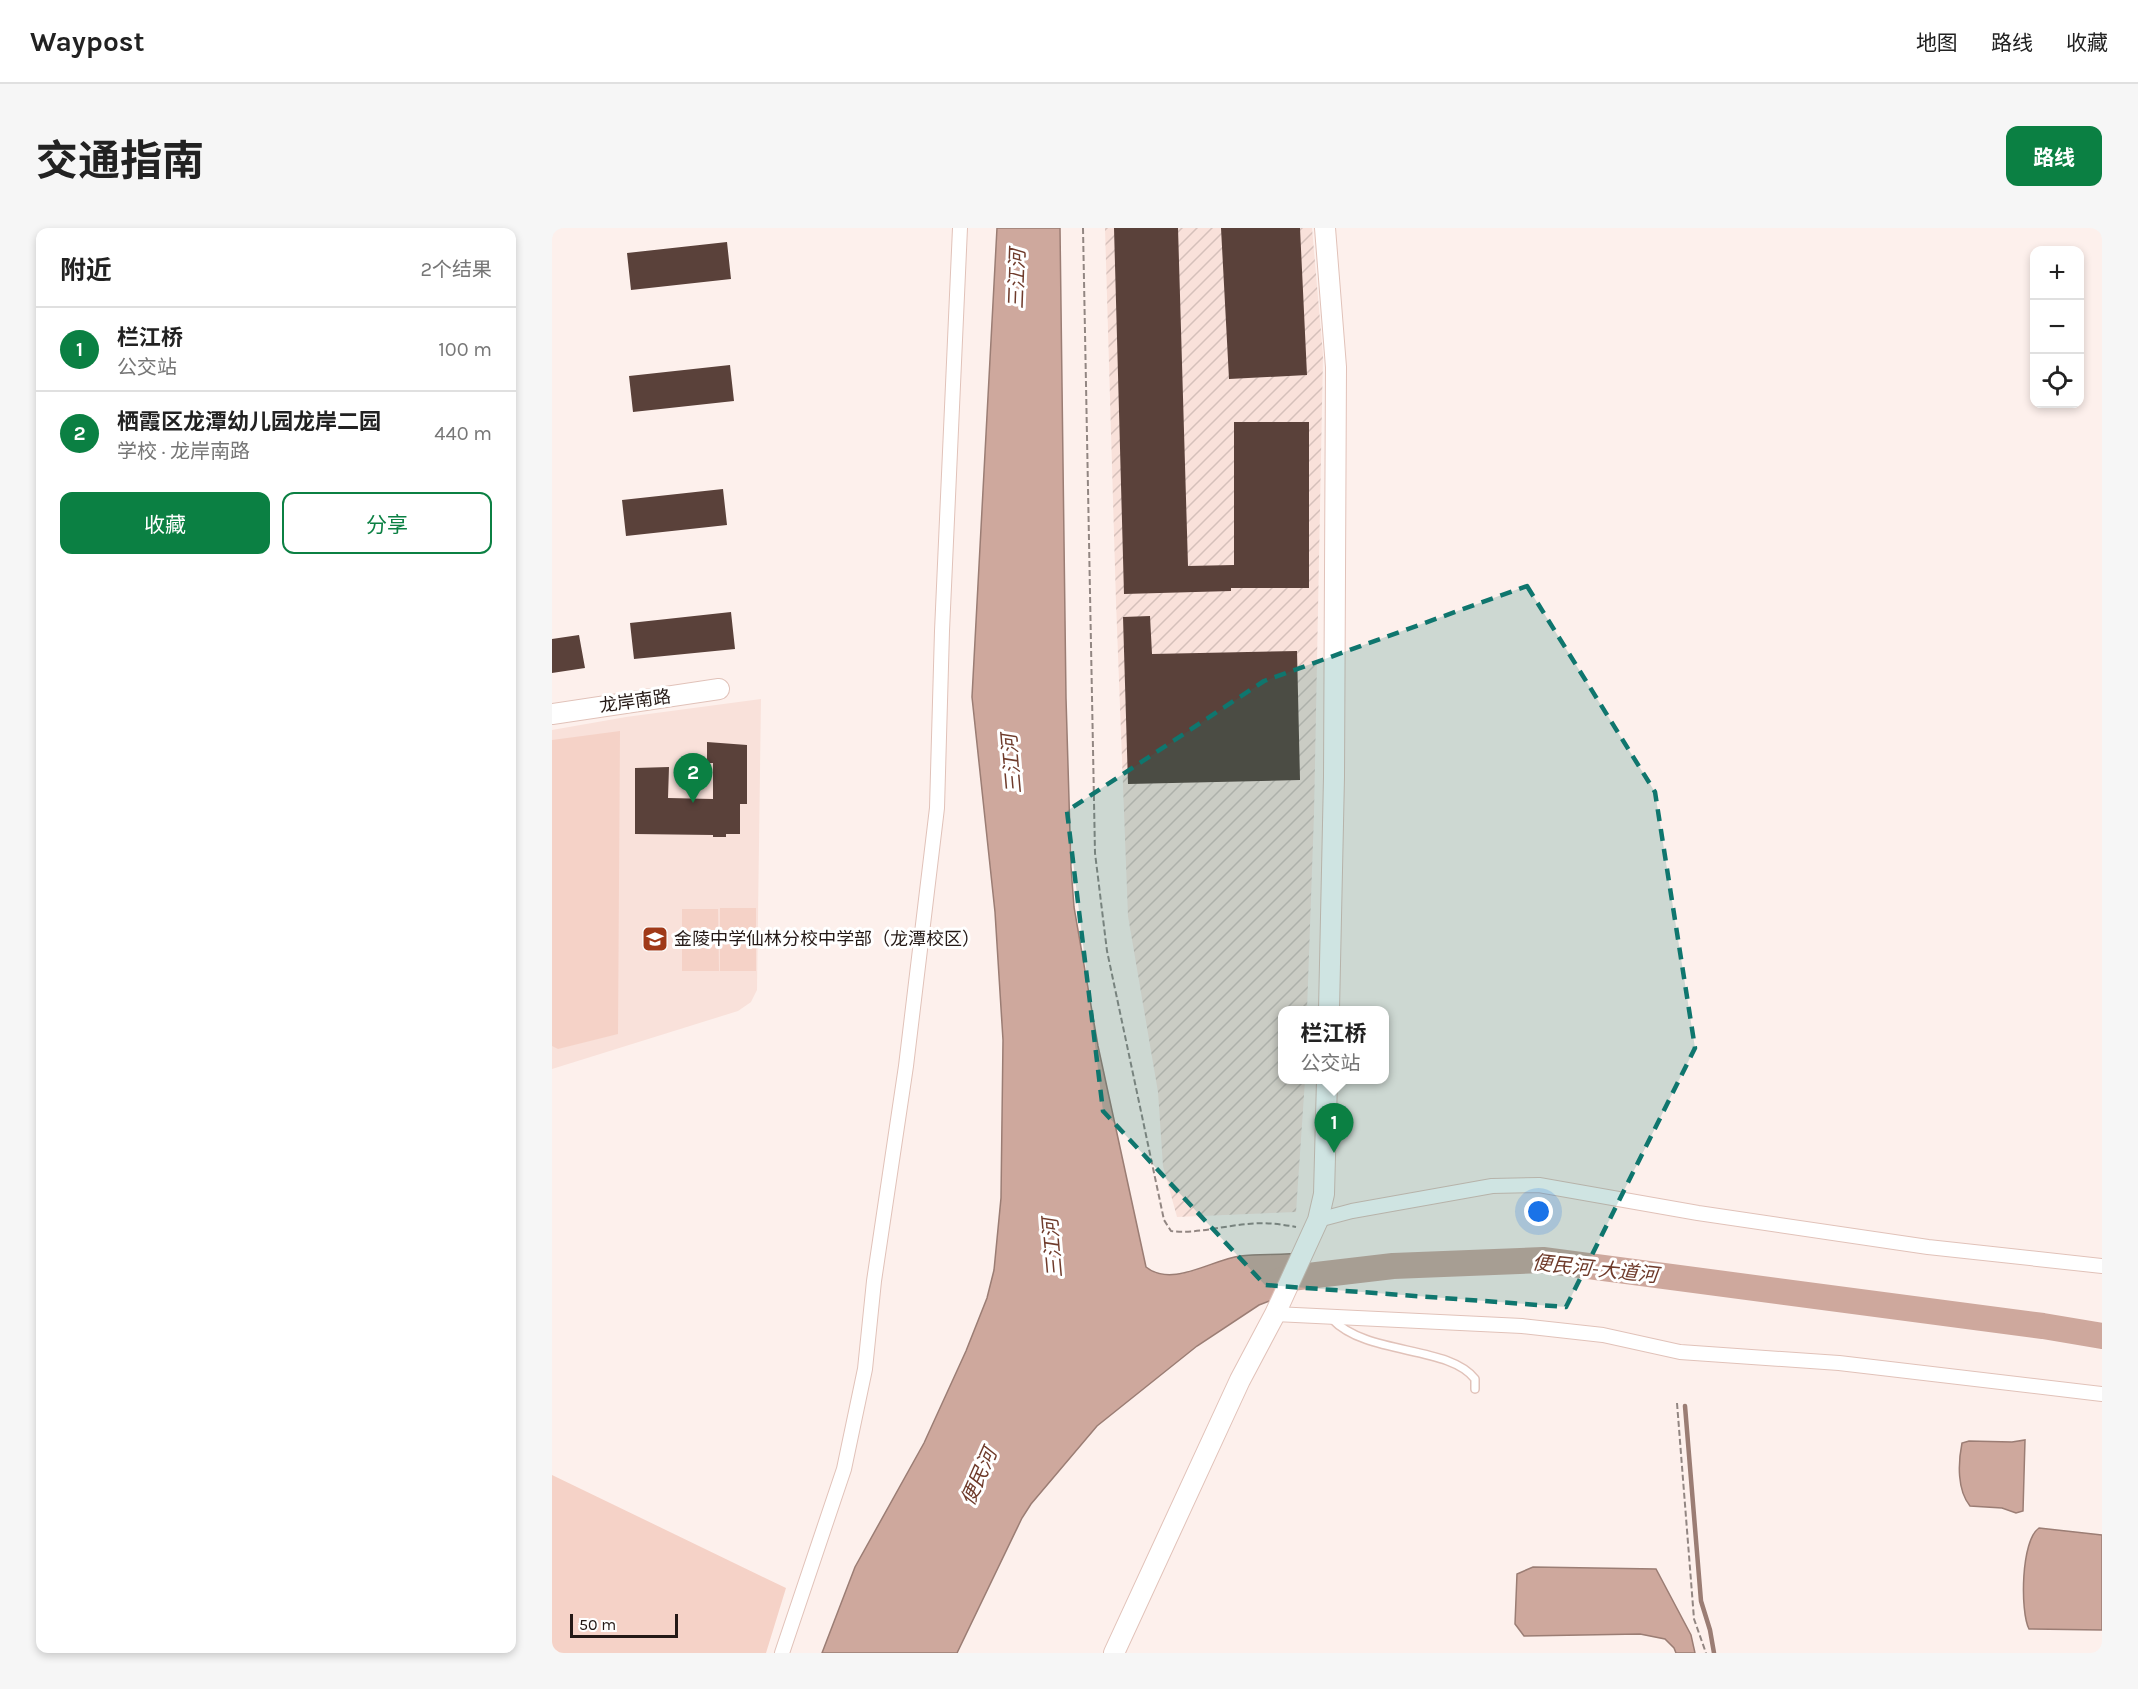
<!DOCTYPE html>
<html lang="zh">
<head>
<meta charset="utf-8">
<style>
  :root { --surface:#fff; --page:#f6f6f6; --text:#222; --muted:#767676; --line:#e0e0e0; --accent:#0b8043 }
  body { margin:0; font-family:Karla,"Noto Sans SC",sans-serif; background:var(--page); color:var(--text) }
  .controls { position:absolute; right:18px; top:18px; display:grid; overflow:hidden; border-radius:12px; box-shadow:0 3px 9px #0003 }
  .controls button { width:54px; height:54px; display:grid; place-items:center; padding:0; border:0; border-bottom:2px solid var(--line); background:var(--surface); color:var(--text); font:30px sans-serif }
  .scale { position:absolute; left:18px; bottom:15px; width:108px; box-sizing:border-box; padding-left:6px; border:3px solid #241916; border-top:0; font-size:16px; line-height:21px; white-space:nowrap; color:#241916; -webkit-text-stroke:4px #fff; paint-order:stroke }
  .you { position:absolute; left:987px; top:984px; width:21px; height:21px; margin:-15px; border:4px solid #fff; border-radius:50%; background:#1a73e8; box-shadow:0 0 0 9px #1a73e833 }
  .badge { display:grid; place-items:center; width:39px; height:39px; border-radius:50%; background:var(--accent); color:#fff; font-size:20px; font-weight:700 }
  .pin { position:absolute; translate:-50% -50px; filter:drop-shadow(0 2px 3px #0008) }
  .pin::after { content:''; position:absolute; top:32px; width:21px; height:18px; background:inherit; clip-path:polygon(0 0,100% 0,50% 100%) }
  .popup { position:absolute; left:726px; top:778px; width:111px; height:78px; box-sizing:border-box; display:grid; place-content:center; border-radius:12px; background:var(--surface); filter:drop-shadow(0 2px 4px #0005); font-size:20px; white-space:nowrap; color:var(--muted) }
  .popup b { font-size:22px; color:var(--text) }
  .popup::after { content:''; position:absolute; left:50%; top:100%; margin-left:-12px; border:12px solid transparent; border-top-color:var(--surface) }
  .list { margin:0; padding:0; list-style:none }
  h2 { display:flex; justify-content:space-between; align-items:center; height:78px; margin:0; padding:0 24px; font-size:26px }
  h2 small { font-size:20px; font-weight:400; color:var(--muted) }
  .list li { display:grid; grid-template-columns:39px 1fr auto; gap:18px; align-items:center; box-sizing:border-box; height:84px; padding:0 24px; border-top:2px solid var(--line) }
  .list b { display:block; font-size:22px; white-space:nowrap }
  .list p { margin:0; font-size:20px; white-space:nowrap; color:var(--muted) }
  .list em { font-size:20px; font-style:normal; color:var(--muted) }
  .actions { display:flex; gap:12px; padding:18px 24px }
  .actions a { flex:1; padding:14px 0; border:2px solid var(--accent); border-radius:12px; text-align:center; font-size:21px; color:var(--accent) }
  .actions .main { background:var(--accent); color:#fff }
  .icon { flex:none; width:33px; height:33px; fill:none; stroke:currentColor; stroke-width:2; stroke-linecap:round; stroke-linejoin:round }
  .map { position:relative; flex:none; width:1550px; height:1425px; overflow:hidden; border-radius:12px }
  header { display:flex; align-items:center; gap:36px; box-sizing:border-box; height:84px; padding:0 30px; background:var(--surface); border-bottom:2px solid var(--line) }
  header strong { font-size:28px }
  nav { display:flex; gap:33px; margin-inline-start:auto; font-size:21px }
  .intro { display:flex; align-items:center; justify-content:space-between; box-sizing:border-box; height:144px; padding:0 36px }
  h1 { margin:0; font-size:42px }
  .button { padding:15px 27px; border-radius:12px; background:var(--accent); color:#fff; font-size:21px; font-weight:700 }
  main { display:flex; gap:36px; padding:0 36px }
  aside { flex:1; background:var(--surface); border-radius:12px; box-shadow:0 3px 9px #0003 }
  .map>svg:first-child { display:block }
  .built { fill:#f9e1da }
  .industrial { fill:url(#industrial-furrows) }
  .grass { fill:#f5d2c7 }
  .water { fill:#cea89d; stroke:#9b7d74; stroke-width:1.5 }
  .lines { fill:none; stroke-linecap:round; stroke-linejoin:round }
  .stream { stroke:#9b7d74; stroke-width:4.5 }
  .river { stroke:#cea89d; stroke-width:26 }
  .building { fill:#5a413a }
  .lane-casing { stroke:#e1c2b9; stroke-width:10 }
  .street-casing { stroke:#e1c2b9; stroke-width:16 }
  .secondary-casing { stroke:#e1c2b9; stroke-width:22 }
  .path { stroke:#928682; stroke-width:2; stroke-dasharray:6 3; stroke-linecap:butt }
  .lane { stroke:#fff; stroke-width:7 }
  .street { stroke:#fff; stroke-width:14 }
  .secondary { stroke:#fff; stroke-width:20 }
  .marked { fill:#0f766e; fill-opacity:0.2; stroke:#0f766e; stroke-width:4.5; stroke-dasharray:12 8; stroke-linejoin:round }
  .labels { text-anchor:middle; dominant-baseline:central; stroke-width:6; stroke-linejoin:round; paint-order:stroke }
  .street-label { font-size:18px; fill:#241916; stroke:#fff }
  .poi-label { font-size:18px; fill:#241916; stroke:#fff; text-anchor:start }
  .water-label { font-size:20px; font-style:italic; fill:#6f3b2b; stroke:#fff }
</style>
</head>
<body>
<header>
<strong>Waypost</strong>
<nav><a>地图</a><a>路线</a><a>收藏</a></nav>
</header>
<div class="intro"><h1>交通指南</h1><a class="button">路线</a></div>
<main>
<aside>
<h2>附近<small>2个结果</small></h2>
<ul class="list">
<li><span class="badge">1</span><div><b>栏江桥</b><p>公交站</p></div><em>100 m</em></li>
<li><span class="badge">2</span><div><b>栖霞区龙潭幼儿园龙岸二园</b><p>学校 · 龙岸南路</p></div><em>440 m</em></li>
</ul>
<div class="actions"><a class="main">收藏</a><a>分享</a></div>
</aside>
<div class="map">
<svg width="1550" height="1425" viewBox="0 0 1550 1425">
  <defs>
    <pattern id="industrial-furrows" width="10" height="10" patternUnits="userSpaceOnUse" patternTransform="scale(1.5)"><rect width="10" height="10" fill="#f9e1da"/><path d="M-1 1l2-2M0 10L10 0M9 11l2-2" fill="none" stroke="#d5c0ba"/></pattern>
  </defs>
  <rect width="100%" height="100%" fill="#fdf0ec"/>
  <path class="built" d="M209,471l-4,291 -6,12 -13,9 -186,58v-339l74,-13z"/>
  <path class="industrial" d="M553,0h207l11,127 -9,459 -7,196h-24v70h22l-9,132 -119,5 -14,-51 -5,-74 -30,-176 -12,-314z"/>
  <path class="grass" d="M68,503l-2,303 -60,15 -6,-3v-306z
    M168,680h36v63h-36z
    M130,681h36l1,62h-37z
    M0,1247l234,113 -20,65h-214z"/>
  <path class="water" d="M445,0h63l6,470 5,169 3,40 24,139 48,221c26,21 65,-7 94,-11 21,-3 43,0 65,-4l-20,43 -26,10 -62,41 -100,80 -66,78 -9,14 -65,135h-135l33,-86 69,-124 42,-92 21,-53 7,-28 7,-72 2,-158 -8,-128 -23,-215z
    M1473,1212l-2,71 -7,2 -14,-5 -32,-2c-13,-16 -12,-43 -8,-63l7,-2 43,1z
    M1487,1300l63,7v95l-73,-1c-9,-18 -8,-89 10,-101z
    M981,1339l123,2 35,66 4,18h-19l-2,-5 -9,-9 -25,-5 -116,2 -9,-12 2,-50z"/>
  <g class="lines">
    <path class="stream" d="M1133,1178l16,195 9,29 4,23"/>
    <path class="river" d="M718,1056l21,-6 102,-12 150,-6 500,66 59,10"/>
  </g>
  <path class="building" d="M562,0h64l10,338 46,-1v-143h75v166h-78v3l-107,3z
    M669,0h79l7,147 -78,4z
    M175,14l4,37 -100,11 -4,-37z
    M178,137l4,36 -101,11 -4,-36z
    M171,261l4,36 -101,11 -4,-36z
    M179,384l4,37 -101,10 -4,-36z
    M598,388l2,38 145,-3 3,129 -172,4 -5,-167z
    M27,407l6,33 -33,5v-34z
    M155,514l40,3v59h-7v30h-14v3h-13v-2l-78,-1v-66l34,-1 -1,31 45,1v-36h-6z"/>
  <g class="lines">
    <g class="lane-casing">
      <path id="lane" d="M780,1091c35,37 117,26 143,60v10"/>
    </g>
    <g class="street-casing">
      <path id="street" d="M766,992l34,-9 140,-25 47,-1 159,28 230,34 174,19
        M723,1086l247,12 81,9 77,17 159,11 263,31
        M230,1425l62,-184 21,-100 9,-88 32,-215 31,-258 5,-177 18,-403"/>
    </g>
    <g class="secondary-casing">
      <path id="secondary" d="M773,0l11,139 -2,410 -5,233
        M0,486l167,-25
        M562,1425l126,-273 35,-66 43,-94 6,-26 3,-114"/>
    </g>
    <path class="path" d="M531,0l12,625 12,98 57,269 7,11c26,3 51,-5 77,-7 16,-2 32,0 48,3
      M1125,1175l17,216 12,34"/>
    <use href="#lane" class="lane"/>
    <use href="#street" class="street"/>
    <use href="#secondary" class="secondary"/>
  </g>
  <path class="marked" d="M975,358l128,206 40,256 -129,259 -301,-22 -162,-174 -36,-300 197,-130z"/>
  <defs>
    <g id="school-square" transform="scale(1.35)"><rect x="-9" y="-9" width="18" height="18" rx="4" fill="#a03918" stroke="#fff"/><path d="M0-5L7-2L0 1L-7-2ZM-4 1L0 2.5L4 1V4Q0 6-4 4Z" fill="#fff"/></g>
  </defs>
  <g fill-rule="evenodd">
    <use href="#school-square" x="103" y="711"/>
  </g>
  <g class="labels">
    <g class="street-label">
      <text transform="translate(83 473) rotate(-8)">龙岸南路</text>
    </g>
    <g class="poi-label">
      <text x="122" y="711">金陵中学仙林分校中学部（龙潭校区）</text>
    </g>
    <g class="water-label">
      <text transform="translate(465 51) rotate(-88)">三江河</text>
      <text transform="translate(460 536) rotate(-95)">三江河</text>
      <text transform="translate(501 1020) rotate(-95)">三江河</text>
      <text transform="translate(1043 1041) rotate(6)">便民河-大道河</text>
      <text transform="translate(427 1249) rotate(-66)">便民河</text>
    </g>
  </g>
</svg>
<div class="controls">
<button>+</button>
<button>−</button>
<button><svg class="icon" aria-label="locate" viewBox="0 0 24 24"><circle cx="12" cy="12" r="6"/><path d="M12 2v4M12 18v4M2 12h4M18 12h4"/></svg></button>
</div>
<div class="scale">50 m</div>
<div class="you"></div>
<div class="pin badge" style="left:782px;top:925px">1</div>
<div class="popup"><b>栏江桥</b>公交站</div>
<div class="pin badge" style="left:141px;top:575px">2</div>
</div>
</main>
</body>
</html>
